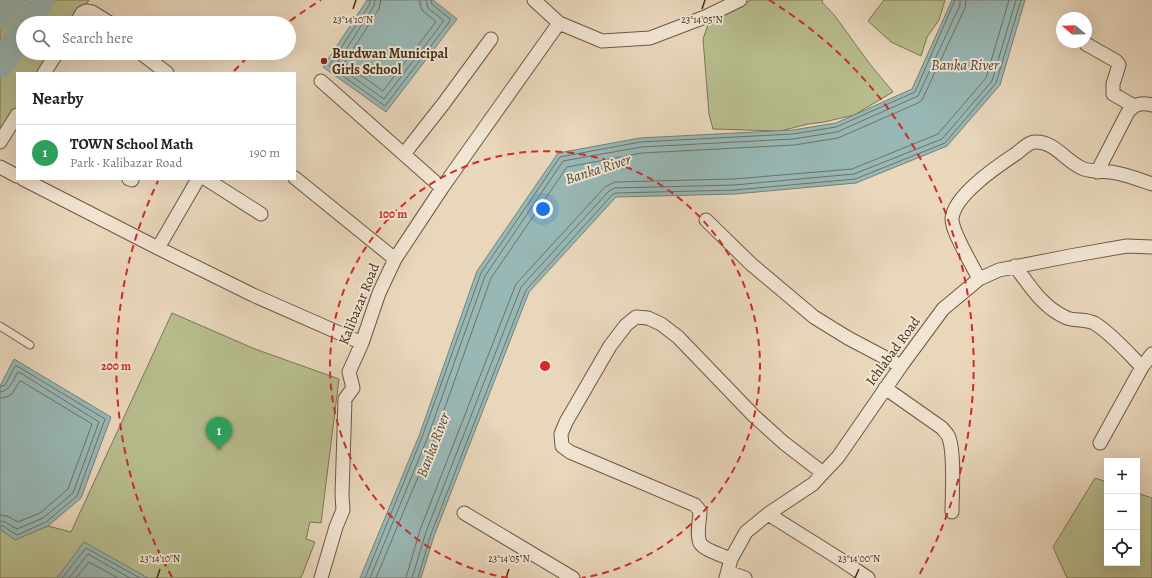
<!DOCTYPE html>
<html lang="en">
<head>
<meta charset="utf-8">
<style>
  :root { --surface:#fff; --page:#f2f2f2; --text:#222; --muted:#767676; --line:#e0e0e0; --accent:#8f2418 }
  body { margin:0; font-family:Alegreya,serif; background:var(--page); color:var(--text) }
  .controls { position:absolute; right:12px; bottom:12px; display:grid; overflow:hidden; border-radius:0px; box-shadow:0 4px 16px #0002 }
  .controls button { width:36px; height:36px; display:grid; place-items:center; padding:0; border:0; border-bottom:1px solid var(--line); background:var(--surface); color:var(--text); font:20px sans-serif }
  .compass { position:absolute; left:1056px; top:12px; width:36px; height:36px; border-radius:50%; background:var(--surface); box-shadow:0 4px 16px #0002; rotate:289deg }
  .you { position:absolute; left:543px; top:209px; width:14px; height:14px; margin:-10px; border:3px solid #fff; border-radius:50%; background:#1a73e8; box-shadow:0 0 0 6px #1a73e833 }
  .badge { display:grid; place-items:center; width:26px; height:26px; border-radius:50%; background:var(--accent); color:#fff; font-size:13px; font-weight:700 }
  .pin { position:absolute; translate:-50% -33px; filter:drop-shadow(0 1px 2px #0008) }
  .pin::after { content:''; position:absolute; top:21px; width:14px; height:12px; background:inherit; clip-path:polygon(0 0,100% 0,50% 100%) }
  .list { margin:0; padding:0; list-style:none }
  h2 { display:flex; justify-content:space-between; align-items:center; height:52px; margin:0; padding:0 16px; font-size:17px }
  h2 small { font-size:13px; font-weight:400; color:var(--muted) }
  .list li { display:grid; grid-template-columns:26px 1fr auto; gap:12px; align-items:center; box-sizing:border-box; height:56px; padding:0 16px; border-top:1px solid var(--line) }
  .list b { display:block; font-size:15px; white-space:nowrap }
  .list p { margin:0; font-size:13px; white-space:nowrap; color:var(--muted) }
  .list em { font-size:13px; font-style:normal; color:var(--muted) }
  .icon { flex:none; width:22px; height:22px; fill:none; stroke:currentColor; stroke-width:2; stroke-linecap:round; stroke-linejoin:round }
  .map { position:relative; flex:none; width:1152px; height:578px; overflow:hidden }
  .search { position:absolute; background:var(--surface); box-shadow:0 4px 16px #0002; left:16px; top:16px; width:280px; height:44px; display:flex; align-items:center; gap:10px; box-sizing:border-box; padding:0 14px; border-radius:22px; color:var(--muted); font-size:15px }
  .panel { position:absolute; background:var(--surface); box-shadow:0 4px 16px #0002; left:16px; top:72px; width:280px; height:108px; border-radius:0px }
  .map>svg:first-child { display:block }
  .green { fill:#b8be8f; stroke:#7d7653 }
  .water { fill:#98b8b5; stroke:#768176 }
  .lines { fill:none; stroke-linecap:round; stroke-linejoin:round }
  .shore { stroke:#6d7366; stroke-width:1 }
  .river { stroke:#98b8b5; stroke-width:26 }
  .lane-casing { stroke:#6c5840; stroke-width:9 }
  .street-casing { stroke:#6c5840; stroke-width:15 }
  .lane { stroke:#f1e5d3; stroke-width:7 }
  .street { stroke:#f1e5d3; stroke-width:13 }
  .ticks { fill:none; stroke:#422e17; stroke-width:1.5 }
  .ring { fill:none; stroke:#d62828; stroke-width:2; stroke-dasharray:7 5 }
  .poi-dot { fill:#8f2418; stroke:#f1e5d3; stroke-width:1.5 }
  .labels { text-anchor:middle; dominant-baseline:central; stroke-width:4; stroke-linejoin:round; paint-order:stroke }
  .poi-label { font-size:14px; font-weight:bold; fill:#422e17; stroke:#f1e5d3; text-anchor:start }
  .street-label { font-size:14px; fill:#422e17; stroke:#f1e5d3 }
  .water-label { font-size:15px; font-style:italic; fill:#534a37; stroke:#f1e5d3 }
  .ticks-label { font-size:10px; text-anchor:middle; fill:#422e17; stroke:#f1e5d3; stroke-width:4; stroke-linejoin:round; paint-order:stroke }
  .centre { fill:#d62828; stroke:#f1e5d3; stroke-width:2 }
  .ring-label { font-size:12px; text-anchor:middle; font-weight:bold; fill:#d62828; stroke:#f1e5d3; stroke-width:4; stroke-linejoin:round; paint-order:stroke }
</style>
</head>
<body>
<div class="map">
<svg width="1152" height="578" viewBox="0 0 1152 578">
  <rect width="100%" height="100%" fill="#e9d7bc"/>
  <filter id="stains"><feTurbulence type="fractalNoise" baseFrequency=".005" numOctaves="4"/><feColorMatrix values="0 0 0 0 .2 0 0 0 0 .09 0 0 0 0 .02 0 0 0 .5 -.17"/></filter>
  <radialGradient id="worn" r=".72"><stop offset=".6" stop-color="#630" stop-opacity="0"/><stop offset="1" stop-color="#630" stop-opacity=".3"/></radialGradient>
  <path class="green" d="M0,0h89l-15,23h-51v30h31l-13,20h-24v36l-17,26z
    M751,0h72l-1,2 13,14 34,47 24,29 -39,23 -30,7 -16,2 -28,7 -67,-2 -4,-15 -6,-75 7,-20z
    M884,0h61l-6,20 -12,17 -6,19 -30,-14 -23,-21z
    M172,313l83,36 84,30 -18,144 -11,-1 -4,17 9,3 -14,36h-301v-49l15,10 33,-13 23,6z
    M1095,478l12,4v81h30v-70l15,5v80h-85l-14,-31z"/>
  <path class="water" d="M367,0h66l24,19 -71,93 -63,-45z
    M952,0h73l-25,85 -53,61 -91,37 -121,11 -119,3 -87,95 -95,244 -13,42h-61l59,-142 58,-165 81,-118 82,-15 153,-8 43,-7 76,-34z
    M14,359l97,58 -30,81 -33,28 -33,14 -15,-11v-143z
    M84,542l64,36h-91z"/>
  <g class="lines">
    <path class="shore" d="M370,0v4l-41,62 56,40 65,-85v-2l-18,-15 -1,-4
      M375,0l-1,6 -38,59 48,34 59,-77v-2l-15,-12 -2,-8
      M381,0l-2,9 -35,54 39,28 52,-68v-2l-12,-10 -3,-6v-5
      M0,387l5,-2 10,-19h2l88,53 -28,77 -31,26 -29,13 -14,-9h-3
      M0,392c10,-1 13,-11 17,-19l2,-1 80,50 -26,71 -30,25 -26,11 -12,-7 -5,-1
      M0,398l6,-1 6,-3 7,-12 2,-1 71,43 -24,65 -28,24 -22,9 -11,-6 -7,-1
      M62,578l24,-30 54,30
      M69,578l19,-24 42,24
      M76,578l13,-16 29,16
      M365,578l57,-141 59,-164 79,-116 80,-15 153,-8 43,-7 79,-35 40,-92
      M370,578l57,-139 58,-163 78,-115 78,-14 152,-8 44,-7 81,-36 42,-91v-5
      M376,578l57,-137 58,-163 76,-111 75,-14 152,-8 44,-7 80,-35 4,-3 43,-92 1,-8
      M406,578l14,-48 96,-246 89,-97 10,-5 119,-3 118,-10 86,-35 48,-56 23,-78
      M412,578l14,-46 95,-245 88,-96 6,-3 119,-3 120,-11 88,-35 50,-58 24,-81
      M418,578l13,-44 95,-244 87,-96 3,-1 119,-3 120,-11 90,-36 51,-60 25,-83"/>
    <path class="river" d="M0,16l11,-16
      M28,23l14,-23
      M0,65l23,-35"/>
    <g class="lane-casing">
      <path id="lane" d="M0,326l30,19"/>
    </g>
    <g class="street-casing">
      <path id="street" d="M76,23l6,-10 4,-2 6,1 18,11
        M559,23l43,18 48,-3 55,-21 35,-17
        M1086,44l30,17 3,4 -6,19v10l21,12
        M141,53l26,20
        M44,73l13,-20
        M321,81l121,107
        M0,142l17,-27
        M404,154l40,-51 47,-64
        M0,167l17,9
        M1097,172l31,-60c7,-8 13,-10 24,-7
        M295,178l100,81
        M23,179l135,69 95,47 109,48
        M129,179l3,1
        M206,179l55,35
        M706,220l45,44 63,53 34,21 53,28
        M158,248l40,-69
        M1015,266c15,20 28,42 52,52 8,3 19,1 27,5 16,9 35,31 48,44
        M979,279c-6,-13 -28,-48 -27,-61 3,-24 46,-52 65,-65 5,-4 12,-11 18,-11 20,-1 32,21 49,27 9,3 18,2 27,3 14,2 27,7 41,12
        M885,388l57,40c2,3 6,6 7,10 6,17 3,55 3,74
        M1100,443l42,-76 10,-13
        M464,513l109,65
        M768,514l75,47 25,17
        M731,559c-7,-3 -27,-9 -31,-16 -4,-9 0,-23 0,-32l-5,-6 -125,-53 -8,-6 -1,-12 5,-12 44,-76 16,-21 10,-8 12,1 13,6 17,13 76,79 30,27 39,30
        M728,572l17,6
        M321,578l15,-51 7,-17 -1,-15 3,-96 8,-11 -4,-16 13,-29 17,-50 16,-34 47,-71 117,-165 -25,-23
        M726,578l5,-19 15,-27 22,-18 45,-30 10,-11 15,-16 63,-91 42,-57 36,-30 20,-9 71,-14 57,-10 25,1"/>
    </g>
    <use href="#lane" class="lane"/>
    <use href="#street" class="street"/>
  </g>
  <path class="ticks" d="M353,9l3,-9M702,9l3,-9M157,578l3,-9M506,578l3,-9M855,578l4,-9"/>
  <g class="ring">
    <path d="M508 578A215 215 0 1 1 582 578"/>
    <path d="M172 577A429 429 0 0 1 158 181M234 71A429 429 0 0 1 250 55M290 21A429 429 0 0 1 321 0M769 0A429 429 0 0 1 918 577"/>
  </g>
  <circle class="poi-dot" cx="324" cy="61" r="4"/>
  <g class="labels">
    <g class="poi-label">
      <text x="332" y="53">Burdwan Municipal<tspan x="332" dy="16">Girls School</tspan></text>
    </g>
    <g class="street-label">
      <text transform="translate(359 304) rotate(-68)">Kalibazar Road</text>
      <text transform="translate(893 351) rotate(-54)">Ichlabad Road</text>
    </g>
    <g class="water-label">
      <text x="965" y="65">Banka River</text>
      <text transform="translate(598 169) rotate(-18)">Banka River</text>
      <text transform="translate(433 445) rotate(-69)">Banka River</text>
    </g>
  </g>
  <g class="ticks-label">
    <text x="353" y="23">23°14'10"N</text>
    <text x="702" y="23">23°14'05"N</text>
    <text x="160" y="562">23°14'10"N</text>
    <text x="509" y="562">23°14'05"N</text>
    <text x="859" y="562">23°14'00"N</text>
  </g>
  <circle cx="545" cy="366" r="6" class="centre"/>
  <g class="ring-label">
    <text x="393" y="218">100 m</text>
    <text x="116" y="370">200 m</text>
  </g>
  <rect width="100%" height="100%" filter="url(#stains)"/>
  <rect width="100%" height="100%" fill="url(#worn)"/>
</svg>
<div class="controls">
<button>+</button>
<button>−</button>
<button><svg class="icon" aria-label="locate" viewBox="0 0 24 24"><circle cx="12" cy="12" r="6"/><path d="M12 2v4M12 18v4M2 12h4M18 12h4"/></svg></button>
</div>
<svg class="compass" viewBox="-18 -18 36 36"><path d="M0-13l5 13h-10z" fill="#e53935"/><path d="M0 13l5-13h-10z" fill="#767676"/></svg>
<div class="you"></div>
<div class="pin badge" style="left:219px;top:450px;background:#2e9e5b">1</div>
<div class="search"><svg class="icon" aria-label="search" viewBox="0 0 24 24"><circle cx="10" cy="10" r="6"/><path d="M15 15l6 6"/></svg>Search here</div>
<section class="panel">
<h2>Nearby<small></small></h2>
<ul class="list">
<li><span class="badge" style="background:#2e9e5b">1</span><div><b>TOWN School Math</b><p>Park · Kalibazar Road</p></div><em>190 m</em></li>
</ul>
</section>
</div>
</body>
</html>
